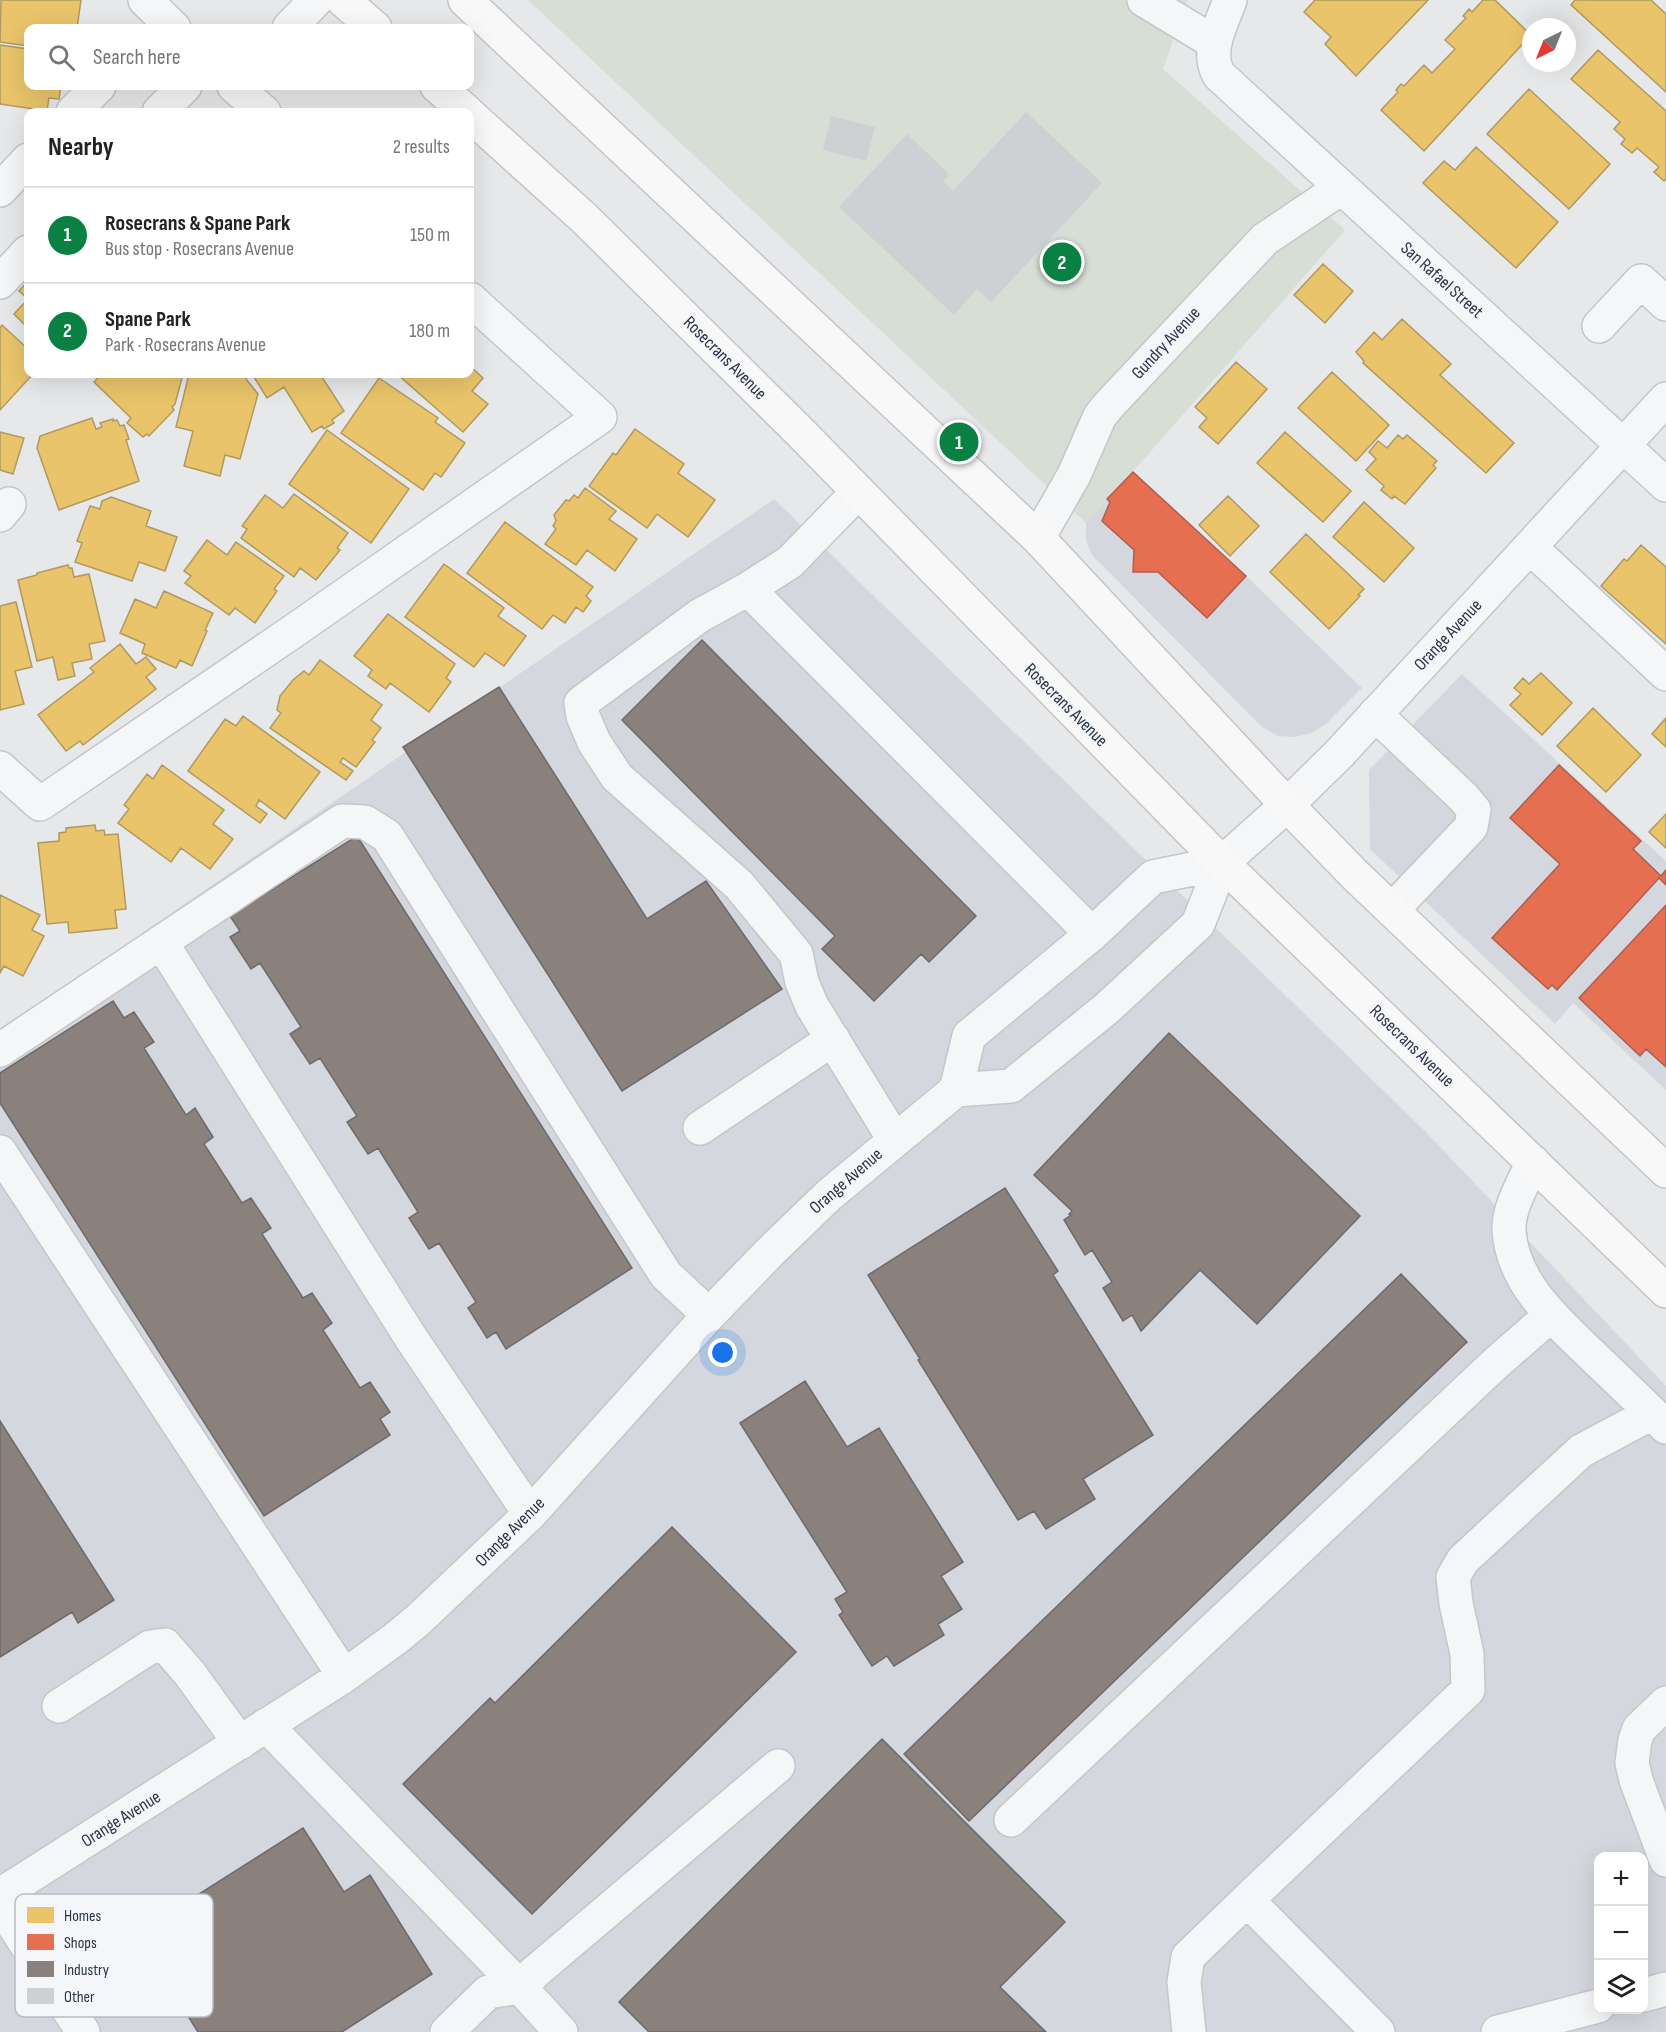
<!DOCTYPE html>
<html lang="en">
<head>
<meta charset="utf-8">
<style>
  :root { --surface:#fff; --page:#f6f6f6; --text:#222; --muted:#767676; --line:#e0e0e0; --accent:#0b8043 }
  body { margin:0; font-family:"Sofia Sans Condensed",sans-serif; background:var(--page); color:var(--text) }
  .controls { position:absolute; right:18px; bottom:18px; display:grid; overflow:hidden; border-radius:12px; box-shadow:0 6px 24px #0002 }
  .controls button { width:54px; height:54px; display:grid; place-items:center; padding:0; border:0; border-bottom:2px solid var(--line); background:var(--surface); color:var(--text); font:30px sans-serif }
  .compass { position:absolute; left:1522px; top:18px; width:54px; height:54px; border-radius:50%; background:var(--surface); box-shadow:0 6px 24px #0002; rotate:223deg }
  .you { position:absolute; left:723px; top:1353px; width:21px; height:21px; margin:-15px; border:4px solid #fff; border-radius:50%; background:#1a73e8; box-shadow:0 0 0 9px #1a73e833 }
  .badge { display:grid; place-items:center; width:39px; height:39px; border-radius:50%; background:var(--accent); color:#fff; font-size:20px; font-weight:700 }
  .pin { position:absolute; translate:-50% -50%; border:3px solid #fff; box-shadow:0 2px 6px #0006 }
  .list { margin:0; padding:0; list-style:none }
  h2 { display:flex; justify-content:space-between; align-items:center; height:78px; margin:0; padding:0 24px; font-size:26px }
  h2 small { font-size:20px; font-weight:400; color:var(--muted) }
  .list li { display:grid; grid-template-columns:39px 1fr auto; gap:18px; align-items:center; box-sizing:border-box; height:96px; padding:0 24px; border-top:2px solid var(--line) }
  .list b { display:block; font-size:22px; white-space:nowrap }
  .list p { margin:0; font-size:20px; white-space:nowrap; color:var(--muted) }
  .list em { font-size:20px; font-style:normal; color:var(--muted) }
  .icon { flex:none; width:33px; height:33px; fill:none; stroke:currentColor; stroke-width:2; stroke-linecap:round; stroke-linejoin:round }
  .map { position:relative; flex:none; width:1666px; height:2032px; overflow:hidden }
  .search { position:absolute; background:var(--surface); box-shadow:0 6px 24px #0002; left:24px; top:24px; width:450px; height:66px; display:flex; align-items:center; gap:15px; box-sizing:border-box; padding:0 21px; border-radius:12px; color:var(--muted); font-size:22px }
  .panel { position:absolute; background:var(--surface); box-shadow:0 6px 24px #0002; left:24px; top:108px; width:450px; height:270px; border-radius:12px }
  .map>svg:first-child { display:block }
  .built { fill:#d4d7dd; fill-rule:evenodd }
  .green { fill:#d6ded6 }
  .homes { fill:#e9c46a; stroke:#b0995f; stroke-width:1.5 }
  .shops { fill:#e76f51; stroke:#af5d4d; stroke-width:1.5 }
  .industry { fill:#8a817c; stroke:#6e6a6c; stroke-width:1.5 }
  .building { fill:#ced0d3 }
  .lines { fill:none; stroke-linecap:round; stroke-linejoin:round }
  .minor-casing { stroke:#c4c6c8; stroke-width:36 }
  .major-casing { stroke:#c2c5c8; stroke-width:36 }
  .minor { stroke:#f5f6f7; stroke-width:33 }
  .major { stroke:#f8f8f8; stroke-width:33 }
  .labels { text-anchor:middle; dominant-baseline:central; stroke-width:6; stroke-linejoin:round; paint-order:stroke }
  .street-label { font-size:18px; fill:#2b3445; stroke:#f4f6f9 }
  .key { fill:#f4f6f9; stroke:#b8bcc3; stroke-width:1.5 }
  .key-label { font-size:16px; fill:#2b3445 }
</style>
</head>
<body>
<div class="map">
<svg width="1666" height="2032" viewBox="0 0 1666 2032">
  <rect width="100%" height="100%" fill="#e6e8ea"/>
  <path class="built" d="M1133,472l113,104 116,112 -36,36 -15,9 -16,4 -17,-1 -17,-10 -169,-171 -6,-14v-18z
    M774,499l652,633 240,254v646h-1666v-1001zM1598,1856h46v154h-46z
    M1462,674l204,187v229l-93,-87 -18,21 -185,-175 -1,-79z"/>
  <path class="green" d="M528,0h659l-24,69 182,161 -193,220 -66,73z"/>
  <path class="homes" d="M1,0h80l-4,28h-49v18l-28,-4z
    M1315,0h113l-72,76 -31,-32 6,-7 -27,-25z
    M1483,0h12l36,35 -107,116 -43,-41 17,-18 -2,-2 5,-6 3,2 20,-21 8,8 23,-24 -10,-9 21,-22 -3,-2 6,-7 3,3z
    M1575,0h76l15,14v78l-95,-87z
    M0,45l28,4v37h33l-2,13 -10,-1 -2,13 -47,-7z
    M1598,50l68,61v68l-2,2 -10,-9 5,-5 -22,-19 -5,5 -11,-9 4,-5 -11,-10 6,-7 -49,-43z
    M1529,89l81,75 -41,45 -82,-75z
    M1476,147l82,75 -42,46 -93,-85 21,-22 11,9z
    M1323,264l30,27 -28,32 -31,-28z
    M27,282l1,1v45l-14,-14 14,-15 -9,-8z
    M1402,319l49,45 -11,11 74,68 -28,30 -123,-110 1,-2 -8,-9 18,-20 8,8z
    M2,325l26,24v25h5l-33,36v-82z
    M1236,362l31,27 -49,55 -19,-17 8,-9 -12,-11z
    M470,366l13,12 -11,13 16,13 -25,28 -66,-58h73z
    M1332,372l57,53 -33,36 -58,-53z
    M102,374h81l-8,30 -3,3 2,3 -25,26 -2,-2 -4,3 -16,-14 4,-5 -37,-36z
    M189,374h53l5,2 -1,3 12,15 -18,65 -15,-4 -5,21 -36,-10 9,-35 -17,-4z
    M252,374h68l24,37 -12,9 2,3 -10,6 -2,-3 -10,6 -28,-45 -17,11z
    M379,378l59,40 -3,4 30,21 -24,34 -6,-4 -12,17 -82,-57z
    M92,418l4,11 6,-2 -2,-4 13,-4v2l4,-1 3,6 4,-1 5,14 -3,1 13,41 -80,29 -22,-62 3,-12z
    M635,429l49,35 -6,9 37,27 -27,37 -31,-23 -10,14 -58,-42 24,-33 3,2z
    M327,430l82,59 -38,54 -82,-59z
    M0,432l24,6 -11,36 -13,-4z
    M1285,432l66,59 -28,31 -66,-59z
    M1398,435l5,4 4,-4 30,26 -4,4 3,3 -31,36 -11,-8 -2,3 -11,-9 3,-4 -18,-16 10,-11 -7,-7 9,-11 9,7z
    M585,488l31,23 -7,8 28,20 -22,32 -28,-21 -11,15 -31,-21 11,-15 -3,-3 3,-5 -2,-6 12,-15 3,1 5,-6 4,3z
    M294,494l54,39 -11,15 3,2 -24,30 -16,-12 -6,9 -53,-39 6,-9 -5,-3 23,-31 18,13z
    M1228,496l31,30 -29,30 -31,-31z
    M111,497l40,14 -5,15 31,11 -12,34 -26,-9 -7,19 -57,-19 7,-19 -5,-2 13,-35 10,3 2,-8z
    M1364,502l50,46 -30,34 -51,-45z
    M505,522l88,65 -7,9 5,5 -8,11 -7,-5 -11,16 -12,-8 -11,14 -75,-56z
    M1306,534l58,55 -6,6 2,1 -31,33 -59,-57z
    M207,540l20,15 9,-13 48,34 -10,13 3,2 -22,32 -20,-15 -6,7 -44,-32 6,-7 -7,-5z
    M1641,545l25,22v77l-65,-58 23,-27 3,2z
    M444,564l60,44 -6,8 28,20 -22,30 -19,-13 -11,14 -69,-50z
    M68,565l1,3h3l2,9 15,-3 16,67 -16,3 3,15 -20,4 3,13 -17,4 -5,-23 -16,4 -19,-81 19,-5v-2z
    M164,591l49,22 -8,17 2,1 -15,35 -12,-6 -4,8 -34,-15 3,-9 -25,-11 15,-34 21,9z
    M16,602l16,65 -17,4 9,33 -24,6v-104z
    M388,614l67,50 -9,14 5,4 -22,30 -39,-29 -4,6 -18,-13 4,-6 -18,-14z
    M120,644l16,20 10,-7 10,12 -10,8 10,12 -73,56 -3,-4 -14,10 -28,-36 56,-43 -4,-4z
    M320,660l62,45 -11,15 10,8 -9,12 3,2 -19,25 -13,-9 -3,4 13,9 -7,9 -76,-52 11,-15 -4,-3 3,-14 13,-16 11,-9 5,4z
    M1541,673l31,30 -30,32 -32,-30 11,-11 -7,-6 9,-10 6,6z
    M1593,708l48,47 -35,37 -49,-46z
    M243,716l77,56 -35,47 -26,-19 -3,6 11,8 -7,9 -72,-52 37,-52 11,7z
    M1666,718v29l-14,-13z
    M162,765l62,45 -11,14 20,15 -23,30 -29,-21 -10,14 -53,-39 11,-14 -5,-4 23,-31 6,5z
    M1666,814v34l-17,-16z
    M95,825l1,6 8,-1 1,5 13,-1 8,75 -11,1 2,18 -48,5 -1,-11 -21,2 -9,-81 21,-2v-8l7,-1v-4z
    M0,895l40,20 -8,15 12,6 -21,40 -19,-10 -4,7z"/>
  <path class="shops" d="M1133,472l113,104 -39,42 -49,-46h-25l1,-22 -32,-29 8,-19 -3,-3z
    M1559,765l82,76 -8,8 28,27 5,-6v15l-7,-7 -102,112 -5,-5 -4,4 -56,-51 68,-74 -50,-46z
    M1666,905v162l-20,-18 -6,7 -61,-58z"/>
  <path class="industry" d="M702,640l274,276 -47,46 -8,-8 -47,47 -52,-52 13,-13 -213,-216z
    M499,687l148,232 59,-38 76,108 -160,102 -219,-344z
    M357,836l275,432 -126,81 -10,-17 -9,6 -19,-30 8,-6 -37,-59 -10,6 -20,-31 9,-6 -40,-64 -10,6 -21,-32 10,-6 -37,-58 -10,6 -20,-30 11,-7 -41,-64 -9,6 -21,-32 10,-6 -10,-15z
    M113,1001l11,17 10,-6 20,30 -10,6 42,67 9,-7 18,29 -9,7 38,59 9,-5 20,30 -9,6 41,64 9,-5 20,30 -9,7 37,58 10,-6 20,30 -10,7 10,16 -126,81 -264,-413v-30z
    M1169,1033l191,183 -103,108 -57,-54 -59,61 -9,-16 -9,6 -20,-33 9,-6 -20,-32 -7,5 -21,-35 7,-5 -2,-1 3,-3 -38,-36z
    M1005,1188l53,83 -5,4 100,160 -70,44 12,20 -49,30 -12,-18 -16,9 -100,-160 2,-1 -52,-84z
    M1401,1274l66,68 -498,479 -65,-67z
    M805,1381l42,66 32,-19 84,134 -22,14 21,33 -24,15 6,11 -50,31 -7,-10 -15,10 -33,-51 4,-3 -8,-13 12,-7 -107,-169z
    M0,1421l114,179 -36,23 -6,-11 -72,45z
    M672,1527l124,125 -264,262 -129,-130 87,-86 5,5z
    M882,1739l183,183 -65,65 46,45h-397l-30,-30z
    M303,1828l41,64 26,-17 62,99 -90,58h-144l-62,-98z"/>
  <path class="building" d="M1026,112l76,71 -111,119 -14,-13 -23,26 -115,-108 68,-73 42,40 -6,7 10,10z
    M831,116l44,11 -9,34 -43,-11z"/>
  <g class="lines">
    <g class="minor-casing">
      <path id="minor" d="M145,0l29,28
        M1144,0l71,43
        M1230,0c-8,23 -25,51 -11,75l447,410
        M289,28l27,-28
        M234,86l30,26
        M73,112l26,-26
        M159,112l26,-26
        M0,190l28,-30
        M0,282l28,-30
        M1599,326l42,-45 25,23
        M857,493l-67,69 -42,27 -49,27 -118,87 2,13 11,26 23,35 122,108 57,69 6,28 10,24 82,133
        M0,515l9,-11
        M1038,538l36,-63 26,-59 9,-11 156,-166 76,-51
        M1530,547l136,127
        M748,589l344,345
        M1375,714l88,83 11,13 -3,17 -78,82
        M0,768l40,36 255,-174 305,-213 -130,-118
        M161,942l250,396 119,176
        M0,1050l342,-229 23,1 22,14 279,439 43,40
        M956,1090l13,-54 123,-102 61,-57 69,-14
        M700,1128l133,-89
        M0,1152l344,524
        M1533,1162c-9,20 -25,46 -24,68 3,55 52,95 88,130 23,22 46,44 69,67
        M1666,1703l-27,26 -4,11 -3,23 4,17 30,80
        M59,1706l91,-59 15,-2 25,29 50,69
        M266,1725l254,262
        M1011,1820l484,-456 56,-49
        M0,1895l344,-219 51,-37 23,-19 112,-106 179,-199 60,-62 60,-58 127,-105 55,-4 95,-77 92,-85 24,-61 65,-58 52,-51 327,-355
        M0,1904l83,128
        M1644,1995l22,-6
        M447,2032l41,-40 32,-5
        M561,2032l-41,-45 15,-15 243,-206
        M1189,2032l-5,-50 4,-25 59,-57
        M1378,2032l-131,-132 221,-210 -1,-36 -11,-51 -3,-26 10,-17 118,-109 71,-38
        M1498,2032l100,-26"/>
    </g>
    <g class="major-casing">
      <path id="major" d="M343,0l32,28
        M465,0l573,538 249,267 68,70 311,296
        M437,86l30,26
        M470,115l115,104 216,214 421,430 444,428"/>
    </g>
    <use href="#minor" class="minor"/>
    <use href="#major" class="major"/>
  </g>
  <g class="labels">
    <g class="street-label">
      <text transform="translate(1442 280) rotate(42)">San Rafael Street</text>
      <text transform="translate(1166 343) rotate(-47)">Gundry Avenue</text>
      <text transform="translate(725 358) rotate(45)">Rosecrans Avenue</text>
      <text transform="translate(1448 635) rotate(-47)">Orange Avenue</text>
      <text transform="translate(1066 705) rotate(45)">Rosecrans Avenue</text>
      <text transform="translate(1412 1046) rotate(44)">Rosecrans Avenue</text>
      <text transform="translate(846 1181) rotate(-41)">Orange Avenue</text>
      <text transform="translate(510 1532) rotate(-45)">Orange Avenue</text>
      <text transform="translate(121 1819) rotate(-32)">Orange Avenue</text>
    </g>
  </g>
  <rect x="15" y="1894" width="198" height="123" rx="9" class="key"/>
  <rect x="27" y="1907" width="27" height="16" fill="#e9c46a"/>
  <rect x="27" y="1934" width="27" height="16" fill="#e76f51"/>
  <rect x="27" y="1961" width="27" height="16" fill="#8a817c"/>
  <rect x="27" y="1988" width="27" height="16" fill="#ced0d3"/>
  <g class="key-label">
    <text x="64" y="1921">Homes</text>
    <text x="64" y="1948">Shops</text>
    <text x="64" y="1975">Industry</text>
    <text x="64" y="2002">Other</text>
  </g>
</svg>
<div class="controls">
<button>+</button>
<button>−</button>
<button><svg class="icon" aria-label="layers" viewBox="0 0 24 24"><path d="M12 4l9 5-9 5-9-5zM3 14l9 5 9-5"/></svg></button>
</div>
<svg class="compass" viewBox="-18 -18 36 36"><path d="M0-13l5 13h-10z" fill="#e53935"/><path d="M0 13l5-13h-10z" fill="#767676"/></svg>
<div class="you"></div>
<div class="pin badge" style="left:959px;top:442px">1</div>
<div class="pin badge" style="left:1062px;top:262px">2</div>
<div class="search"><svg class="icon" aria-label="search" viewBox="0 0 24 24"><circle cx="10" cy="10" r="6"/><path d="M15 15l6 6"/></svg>Search here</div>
<section class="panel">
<h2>Nearby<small>2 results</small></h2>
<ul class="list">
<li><span class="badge">1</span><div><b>Rosecrans &amp; Spane Park</b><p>Bus stop · Rosecrans Avenue</p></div><em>150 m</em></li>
<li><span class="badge">2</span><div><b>Spane Park</b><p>Park · Rosecrans Avenue</p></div><em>180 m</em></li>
</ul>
</section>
</div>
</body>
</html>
